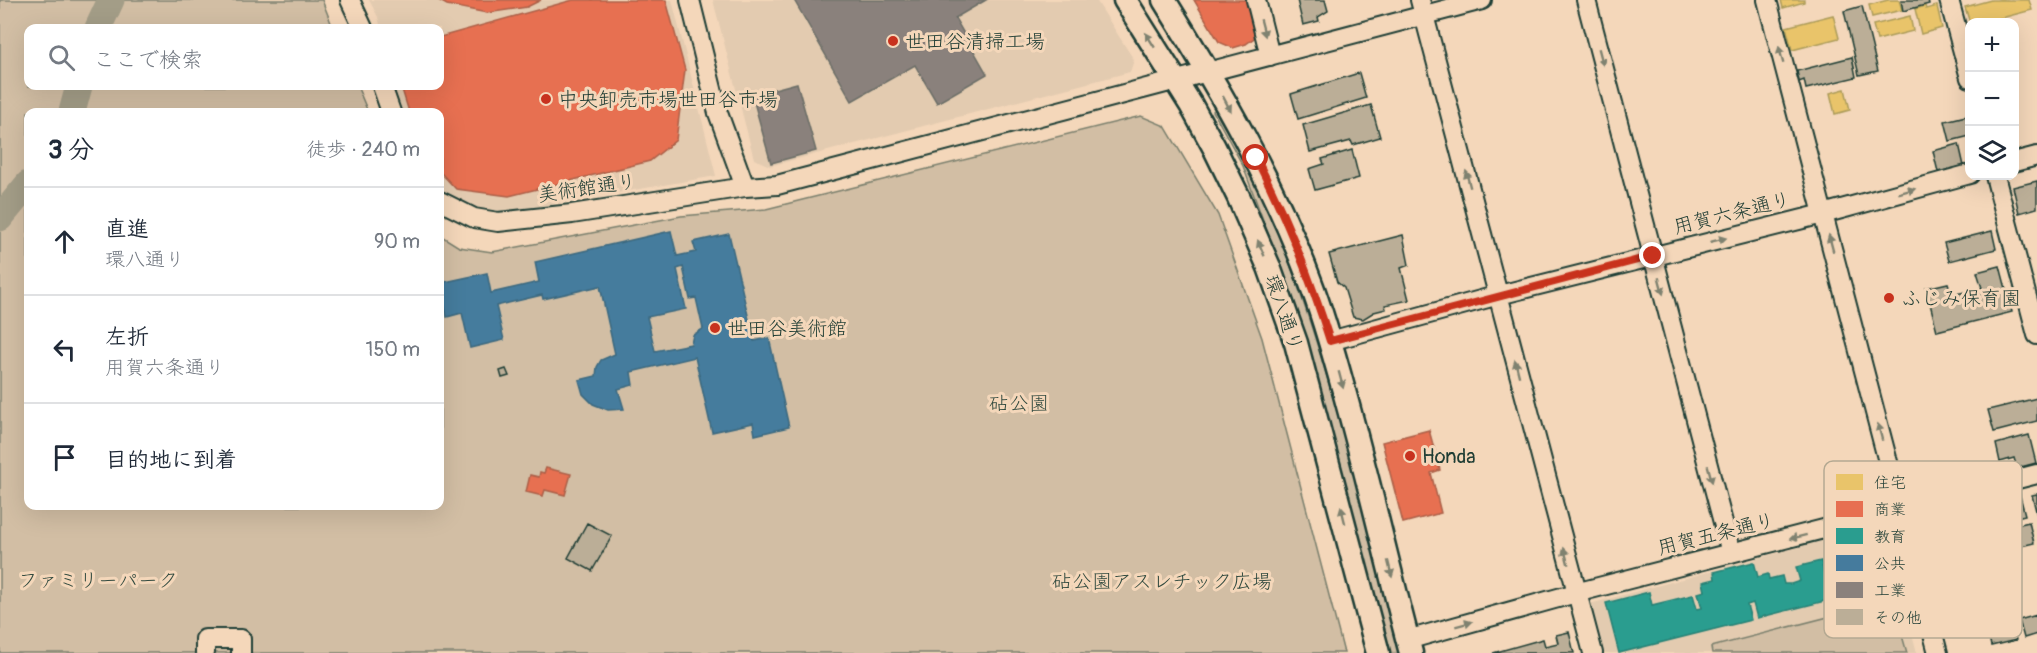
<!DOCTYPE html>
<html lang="ja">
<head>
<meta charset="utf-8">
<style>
  :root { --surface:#fff; --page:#f6f6f7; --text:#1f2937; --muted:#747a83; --line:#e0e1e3 }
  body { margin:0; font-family:Pangolin,"Klee One",sans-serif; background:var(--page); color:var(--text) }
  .controls { position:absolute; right:18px; top:18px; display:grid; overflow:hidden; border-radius:12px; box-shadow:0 6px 24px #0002 }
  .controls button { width:54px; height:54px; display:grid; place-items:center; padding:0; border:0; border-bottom:2px solid var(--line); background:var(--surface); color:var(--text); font:30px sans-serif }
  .stop { position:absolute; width:18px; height:18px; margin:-14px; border:4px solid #c8321e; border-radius:50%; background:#fff }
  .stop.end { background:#c8321e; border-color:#fff; box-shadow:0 2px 6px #0008 }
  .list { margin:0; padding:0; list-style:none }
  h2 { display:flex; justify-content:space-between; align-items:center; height:78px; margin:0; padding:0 24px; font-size:26px }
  h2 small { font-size:20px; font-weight:400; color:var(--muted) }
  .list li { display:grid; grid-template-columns:39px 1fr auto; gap:18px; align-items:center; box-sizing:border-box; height:108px; padding:0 24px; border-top:2px solid var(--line) }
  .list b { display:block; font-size:22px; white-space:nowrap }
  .list p { margin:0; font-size:20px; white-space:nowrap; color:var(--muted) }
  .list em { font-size:20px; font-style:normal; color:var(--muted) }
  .icon { flex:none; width:33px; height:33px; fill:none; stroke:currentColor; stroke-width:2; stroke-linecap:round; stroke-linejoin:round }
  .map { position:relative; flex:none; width:2037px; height:653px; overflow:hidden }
  .search { position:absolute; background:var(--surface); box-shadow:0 6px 24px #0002; left:24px; top:24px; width:420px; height:66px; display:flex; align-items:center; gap:15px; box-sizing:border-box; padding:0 21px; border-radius:12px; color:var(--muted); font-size:22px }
  .panel { position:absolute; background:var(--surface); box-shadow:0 6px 24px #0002; left:24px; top:108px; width:420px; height:402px; border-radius:12px }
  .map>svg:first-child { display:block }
  .built { fill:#e3cbb0 }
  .green { fill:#d2bea4; stroke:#787e6c; stroke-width:1.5 }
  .homes { fill:#e9c46a; stroke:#ac9c5a; stroke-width:1.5 }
  .shops { fill:#e76f51; stroke:#ab6048; stroke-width:1.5 }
  .schools { fill:#2a9d8f; stroke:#278074; stroke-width:1.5 }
  .public { fill:#457b9d; stroke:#3a687e; stroke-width:1.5; fill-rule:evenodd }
  .industry { fill:#8a817c; stroke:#6a6d66; stroke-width:1.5 }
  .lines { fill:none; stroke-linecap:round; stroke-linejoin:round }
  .river { stroke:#a39d87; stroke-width:27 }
  .building { fill:#bbae97; stroke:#1f3d34; stroke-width:1.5 }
  .minor-casing { stroke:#1f3d34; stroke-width:22 }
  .major-casing { stroke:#1f3d34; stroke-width:27 }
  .minor { stroke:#f4d7ba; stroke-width:18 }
  .major { stroke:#f4d7ba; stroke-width:22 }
  .oneway { fill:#7f8270 }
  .route { stroke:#c8321e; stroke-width:8 }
  .poi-dot { fill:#c8321e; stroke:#f4d7ba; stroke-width:2 }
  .labels { text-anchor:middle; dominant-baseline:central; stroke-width:6; stroke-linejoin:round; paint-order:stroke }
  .poi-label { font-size:20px; fill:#1f3d34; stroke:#f4d7ba; text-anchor:start }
  .street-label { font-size:20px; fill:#1f3d34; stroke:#f4d7ba }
  .park-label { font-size:20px; fill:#314a3f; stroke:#f4d7ba }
  .key { fill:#f4d7ba; stroke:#b4a992; stroke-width:1.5 }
  .key-label { font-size:16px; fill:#1f3d34 }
</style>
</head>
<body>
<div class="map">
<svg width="2037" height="653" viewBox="0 0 2037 653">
  <rect width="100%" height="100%" fill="#f4d7ba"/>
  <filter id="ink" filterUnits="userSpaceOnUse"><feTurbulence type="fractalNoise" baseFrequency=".0167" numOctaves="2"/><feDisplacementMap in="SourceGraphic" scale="12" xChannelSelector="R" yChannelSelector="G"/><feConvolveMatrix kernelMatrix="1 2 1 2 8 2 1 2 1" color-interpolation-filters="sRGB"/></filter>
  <g filter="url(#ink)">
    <path class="built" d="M369,0h303l44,176 -223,38 -46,-14 -7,-6v-82h-41l-6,-26h47v-58h-59l-3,-11z
      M713,0h383l38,60 -4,12 -360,94 -16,-7z
      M1884,524l33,129h-319l-13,-43 5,-6z"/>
    <path class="green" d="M0,0h322l11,28h-305v58h329l11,26h-340v394h412v-271l19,12 33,5 189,-36 85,-7 375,-93 24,10 53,89 44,123 82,315h-1344z
      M1217,108c25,49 52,97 70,148 48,129 78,264 113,397h-11l-107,-382 -39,-105 -30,-55z
      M1867,607l30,11 10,35h-195l-1,-6z"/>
    <path class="homes" d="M1781,0h23v2l-21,6z
      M1888,0h11l3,10 -30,7 -3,-12z
      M1991,0h38l3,10 -46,12h-13l-1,-2h-3l-4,-13z
      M1925,6l1,3 11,-3 5,22 -21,6 -6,-25z
      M1833,15l6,23 -47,12 -6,-23z
      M1910,16l3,15 -36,9 -4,-15z
      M1845,89l5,21 -15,4 -5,-21z"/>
    <path class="shops" d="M438,0h103l-14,7 -40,6 -40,-8z
      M573,0h93l19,70 -9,70 -26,21 -141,35 -53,-7 -16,-17v-60h-31l-8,-26h39v-49z
      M1194,0h53l8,30 -1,8 -8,6 -13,4 -14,-6z
      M1429,430l11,40 -9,3 10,40 -38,10 -21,-81z
      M546,468l25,6 -6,21 -20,-5 -2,6 -17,-4 4,-17 9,2 1,-5 4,1z"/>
    <path class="schools" d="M1821,561l3,13 38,-10 7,26 -112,28 -4,-15 -6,2 4,15 -132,33 -13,-50 43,-11 3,13 41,-10 4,14 5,-1 -4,-15 7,-2 -2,-9 12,-3 -1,-7 40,-10 4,15 10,-3 1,5 13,-3 2,8h7l9,-3 -4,-14z"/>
    <path class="public" d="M671,231l6,25 19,-4 -3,-10 36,-8 25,107 15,-3 20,89 -34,8 -2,-12 -41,9 -17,-75 -64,15 2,13 -15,4 6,20 -16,1 -15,-6 -10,-10 -4,-14 17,-4 1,-9 4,-7 14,-6 -15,-68 -57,13 -1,-4 -46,11 8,34 -34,8 -8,-35 -15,4 -7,-34 47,-10 4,20 48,-11 -4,-20zM683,267l7,32 6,-1 7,31 -10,6 -2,9 -36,7 -8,-34 39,-8 -9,-40z"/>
    <path class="industry" d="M794,0h192l-31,18 32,56 -50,29 -22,-38 -63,36z
      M797,83l19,68 -45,12 -19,-68z"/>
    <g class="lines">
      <path class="river" d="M98,28l13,-28
        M72,112l7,-26
        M0,218l28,-34"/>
    </g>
    <path class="building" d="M1297,0h28l3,11 -10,6 1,4 -16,4z
      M1901,0h27l1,4 -26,7z
      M1862,6l16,65 -19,4 -15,-64z
      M1852,57l4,20 -50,12 -2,-9 -5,2 -2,-11z
      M1359,73l7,25 -68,21 -7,-25z
      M1371,105l9,32 -27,8 -2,-4 -41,11 -7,-27z
      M1966,116l4,20 -20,5 -5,-20z
      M1959,144l5,22 -26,6 -5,-21z
      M1352,150l7,28 -44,12 -6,-21 15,-5 -2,-5z
      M2037,181v27l-18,5 -6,-26z
      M1992,231l4,18 -47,12 -5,-18z
      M1403,235l6,30 -8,3 8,32 -24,5 1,4 -12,3 -11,7 -10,-2 -9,-29 -7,-6 -8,-28z
      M2000,266l12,46 -75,19 -11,-43 22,-5 4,12 30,-7 -5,-16z
      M506,369l3,7 -7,2 -2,-7z
      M2037,398v23l-43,11 -6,-22z
      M2029,435l7,28 -19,5 -3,-10 -14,4 -4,-18z
      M2019,492l6,23 -33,8 -6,-23z
      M2037,494v21l-5,-20z
      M2029,522l5,21 -34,8 -5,-21z
      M587,523l25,13 -20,35 -24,-13z
      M2037,615v19l-13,4 -5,-18z
      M2011,622l5,18 -25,6 -4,-18z
      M1569,632l5,21h-81l50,-14 2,7 13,-3 -2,-8z"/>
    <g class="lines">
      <g class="minor-casing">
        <path id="minor" d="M350,0l13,28
          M690,0l28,113 27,74
          M1256,0l14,56
          M1420,0l173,653
          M1586,0l145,553
          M1767,0l171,653
          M1949,0l21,78
          M382,86l9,26
          M2014,162l23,-6
          M1995,176l42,159
          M440,201l34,17 24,4 74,-8 173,-27 32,-2 705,-185
          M1330,341l169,-46 324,-81 147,-40
          M1407,640l180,-50 450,-116
          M205,653v-14h36v14"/>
      </g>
      <g class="major-casing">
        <path id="major" d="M1125,0l66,105 23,42 25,51 30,69 27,76 82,310
          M1164,0c56,90 109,181 146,281 15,39 26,81 37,121 23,84 42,168 64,251"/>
      </g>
      <use href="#minor" class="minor"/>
      <use href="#major" class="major"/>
    </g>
    <defs><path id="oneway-solid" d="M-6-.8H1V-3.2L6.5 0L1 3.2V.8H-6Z" transform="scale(1.5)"/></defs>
    <g class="oneway">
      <use href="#oneway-solid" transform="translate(1263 28) rotate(75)"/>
      <use href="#oneway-solid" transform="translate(1150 40) rotate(-122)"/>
      <use href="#oneway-solid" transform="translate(1781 55) rotate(-105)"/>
      <use href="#oneway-solid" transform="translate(1601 57) rotate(75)"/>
      <use href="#oneway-solid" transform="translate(1227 104) rotate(62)"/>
      <use href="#oneway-solid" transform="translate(1468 179) rotate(-105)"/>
      <use href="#oneway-solid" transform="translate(1907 191) rotate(-15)"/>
      <use href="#oneway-solid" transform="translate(1718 240) rotate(-14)"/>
      <use href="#oneway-solid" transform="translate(1831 243) rotate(-105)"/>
      <use href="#oneway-solid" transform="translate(1261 248) rotate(-113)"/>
      <use href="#oneway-solid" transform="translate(1661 286) rotate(75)"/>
      <use href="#oneway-solid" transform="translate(1517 368) rotate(-104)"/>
      <use href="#oneway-solid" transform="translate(1341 380) rotate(75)"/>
      <use href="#oneway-solid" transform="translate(1880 432) rotate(-105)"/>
      <use href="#oneway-solid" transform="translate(1710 474) rotate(75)"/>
      <use href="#oneway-solid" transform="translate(1343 515) rotate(-104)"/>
      <use href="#oneway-solid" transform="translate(1798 537) rotate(166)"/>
      <use href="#oneway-solid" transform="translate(1566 556) rotate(-105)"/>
      <use href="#oneway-solid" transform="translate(1390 569) rotate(76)"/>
      <use href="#oneway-solid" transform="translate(1464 624) rotate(-15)"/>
    </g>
  </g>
  <g class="lines" filter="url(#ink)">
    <path class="route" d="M1256,158c30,59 54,119 74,183l323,-85"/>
  </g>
  <g class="poi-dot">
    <circle cx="893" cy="41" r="6"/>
    <circle cx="546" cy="99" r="6"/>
    <circle cx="1889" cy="298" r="6"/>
    <circle cx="715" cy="328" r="6"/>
    <circle cx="1410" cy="456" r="6"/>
  </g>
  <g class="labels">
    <g class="poi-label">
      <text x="905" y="41">世田谷清掃工場</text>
      <text x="558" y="99">中央卸売市場世田谷市場</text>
      <text x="1901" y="298">ふじみ保育園</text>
      <text x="727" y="328">世田谷美術館</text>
      <text x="1422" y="456">Honda</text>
    </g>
    <g class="street-label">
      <text transform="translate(587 188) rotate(-8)">美術館通り</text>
      <text transform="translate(1732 213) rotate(-14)">用賀六条通り</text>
      <text transform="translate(1284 313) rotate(71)">環八通り</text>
      <text transform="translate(1716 534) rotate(-14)">用賀五条通り</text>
    </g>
    <g class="park-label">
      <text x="1019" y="403">砧公園</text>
      <text x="98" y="580">ファミリーパーク</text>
      <text x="1162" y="581">砧公園アスレチック広場</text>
    </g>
  </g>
  <rect x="1824" y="461" width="198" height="177" rx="9" class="key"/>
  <rect x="1836" y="474" width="27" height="16" fill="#e9c46a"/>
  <rect x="1836" y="501" width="27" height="16" fill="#e76f51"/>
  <rect x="1836" y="528" width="27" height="16" fill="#2a9d8f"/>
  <rect x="1836" y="555" width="27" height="16" fill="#457b9d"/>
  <rect x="1836" y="582" width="27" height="16" fill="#8a817c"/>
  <rect x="1836" y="609" width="27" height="16" fill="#bbae97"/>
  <g class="key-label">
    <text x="1874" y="488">住宅</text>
    <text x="1874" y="515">商業</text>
    <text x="1874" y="542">教育</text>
    <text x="1874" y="569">公共</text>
    <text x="1874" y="596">工業</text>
    <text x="1874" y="623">その他</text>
  </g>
</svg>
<div class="controls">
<button>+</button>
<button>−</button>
<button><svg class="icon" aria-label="layers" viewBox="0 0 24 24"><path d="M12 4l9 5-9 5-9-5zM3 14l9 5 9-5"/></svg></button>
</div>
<div class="stop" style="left:1256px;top:158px"></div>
<div class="stop end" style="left:1653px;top:256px"></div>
<div class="search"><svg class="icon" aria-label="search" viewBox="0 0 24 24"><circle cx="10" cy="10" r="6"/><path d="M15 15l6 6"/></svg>ここで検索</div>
<section class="panel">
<h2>3 分<small>徒歩 · 240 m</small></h2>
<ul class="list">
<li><svg class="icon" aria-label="ahead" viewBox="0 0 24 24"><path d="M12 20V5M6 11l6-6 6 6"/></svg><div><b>直進</b><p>環八通り</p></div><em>90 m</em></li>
<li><svg class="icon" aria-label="left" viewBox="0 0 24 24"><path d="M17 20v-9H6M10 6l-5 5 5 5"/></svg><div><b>左折</b><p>用賀六条通り</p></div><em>150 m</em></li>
<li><svg class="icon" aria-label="arrive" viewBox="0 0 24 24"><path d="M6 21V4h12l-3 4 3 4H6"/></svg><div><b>目的地に到着</b></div></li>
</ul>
</section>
</div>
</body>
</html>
